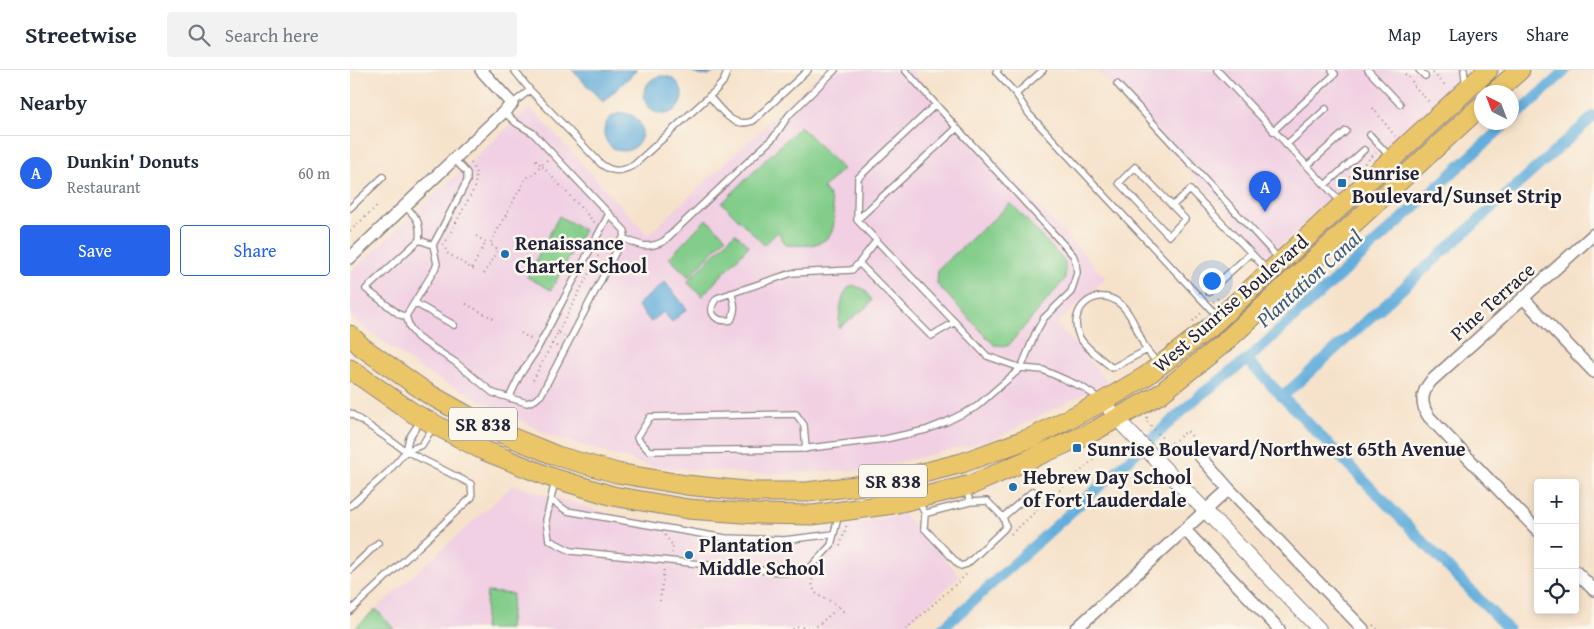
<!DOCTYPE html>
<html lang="en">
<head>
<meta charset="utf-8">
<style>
  :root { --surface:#fff; --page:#f2f2f3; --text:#1f2937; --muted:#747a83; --line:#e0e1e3; --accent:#2563eb }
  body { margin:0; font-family:"Gentium Book Plus",serif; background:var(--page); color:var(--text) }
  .controls { position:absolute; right:15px; bottom:15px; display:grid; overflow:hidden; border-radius:5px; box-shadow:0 2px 8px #0003 }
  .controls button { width:45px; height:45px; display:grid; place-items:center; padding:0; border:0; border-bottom:1px solid var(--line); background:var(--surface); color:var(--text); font:25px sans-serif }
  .compass { position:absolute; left:1124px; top:15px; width:45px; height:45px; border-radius:50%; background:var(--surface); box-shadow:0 2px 8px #0003; rotate:318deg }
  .you { position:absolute; left:861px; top:210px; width:18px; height:18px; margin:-12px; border:4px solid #fff; border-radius:50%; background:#1a73e8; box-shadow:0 0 0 8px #1a73e833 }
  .badge { display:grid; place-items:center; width:32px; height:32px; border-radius:50%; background:var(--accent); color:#fff; font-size:16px; font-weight:700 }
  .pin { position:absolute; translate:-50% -41px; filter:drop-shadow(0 1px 2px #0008) }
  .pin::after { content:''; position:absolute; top:26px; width:18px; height:15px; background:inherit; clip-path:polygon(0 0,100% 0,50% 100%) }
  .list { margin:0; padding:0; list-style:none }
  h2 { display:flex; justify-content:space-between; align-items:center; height:65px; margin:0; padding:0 20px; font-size:21px }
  h2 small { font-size:16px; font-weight:400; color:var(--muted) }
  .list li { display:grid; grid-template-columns:32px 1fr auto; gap:15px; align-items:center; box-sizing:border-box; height:75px; padding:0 20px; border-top:1px solid var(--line) }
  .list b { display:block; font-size:19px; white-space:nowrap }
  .list p { margin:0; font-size:16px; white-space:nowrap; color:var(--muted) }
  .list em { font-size:16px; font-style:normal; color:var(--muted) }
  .actions { display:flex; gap:10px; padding:15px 20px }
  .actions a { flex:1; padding:11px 0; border:1px solid var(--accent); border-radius:5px; text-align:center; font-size:18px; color:var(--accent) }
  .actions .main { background:var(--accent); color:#fff }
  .icon { flex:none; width:28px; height:28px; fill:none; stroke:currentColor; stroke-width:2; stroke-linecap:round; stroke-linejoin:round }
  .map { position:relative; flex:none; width:1244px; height:559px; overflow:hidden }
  header { display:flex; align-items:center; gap:30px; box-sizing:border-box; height:70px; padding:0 25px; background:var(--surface); border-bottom:1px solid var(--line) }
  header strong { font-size:24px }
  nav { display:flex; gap:28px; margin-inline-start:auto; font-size:18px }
  .search { width:350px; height:45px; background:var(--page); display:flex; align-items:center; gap:12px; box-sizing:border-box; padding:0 18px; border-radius:5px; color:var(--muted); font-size:19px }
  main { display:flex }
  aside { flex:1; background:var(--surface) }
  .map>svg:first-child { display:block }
  .built { fill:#f1d0e3 }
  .green { fill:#82cd8a; stroke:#527862 }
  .water { fill:#63aedb; stroke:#42688b }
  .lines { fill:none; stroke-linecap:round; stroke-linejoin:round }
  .canal { stroke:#63aedb; stroke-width:11 }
  .service-casing { stroke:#8c8282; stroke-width:8 }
  .minor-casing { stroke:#8c8282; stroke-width:14 }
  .tertiary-casing { stroke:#8c8282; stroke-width:16 }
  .trunk-casing { stroke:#8c8282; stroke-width:21 }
  .path { stroke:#8c8282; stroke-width:2; stroke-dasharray:1 4; stroke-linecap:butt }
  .service { stroke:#fff; stroke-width:5.5 }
  .minor { stroke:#fff; stroke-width:11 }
  .tertiary { stroke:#fff; stroke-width:14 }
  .trunk { stroke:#ebc669; stroke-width:19 }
  .poi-dot { fill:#1f6fb2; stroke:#fbf7ec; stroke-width:2 }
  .labels { text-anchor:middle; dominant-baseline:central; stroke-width:5; stroke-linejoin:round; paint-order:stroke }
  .shield { fill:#fbf7ec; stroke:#636270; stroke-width:1 }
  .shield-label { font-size:19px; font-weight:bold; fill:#22223b }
  .poi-label { font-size:20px; font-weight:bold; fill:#22223b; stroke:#fbf7ec; text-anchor:start }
  .street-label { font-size:20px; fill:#22223b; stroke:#fbf7ec }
  .water-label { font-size:21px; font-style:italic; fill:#3c5a7b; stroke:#fbf7ec }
</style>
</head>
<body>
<header>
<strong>Streetwise</strong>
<div class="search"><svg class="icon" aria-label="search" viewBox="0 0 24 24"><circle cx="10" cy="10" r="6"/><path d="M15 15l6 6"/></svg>Search here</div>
<nav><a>Map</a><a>Layers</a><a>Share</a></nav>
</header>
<main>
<aside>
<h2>Nearby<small></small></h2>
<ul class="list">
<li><span class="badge">A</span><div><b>Dunkin' Donuts</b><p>Restaurant</p></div><em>60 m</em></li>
</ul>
<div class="actions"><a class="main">Save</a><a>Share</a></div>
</aside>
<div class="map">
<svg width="1244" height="559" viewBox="0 0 1244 559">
  <rect width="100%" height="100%" fill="#fbf7ec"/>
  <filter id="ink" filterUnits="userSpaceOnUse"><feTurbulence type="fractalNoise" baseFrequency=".02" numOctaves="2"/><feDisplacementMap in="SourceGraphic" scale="10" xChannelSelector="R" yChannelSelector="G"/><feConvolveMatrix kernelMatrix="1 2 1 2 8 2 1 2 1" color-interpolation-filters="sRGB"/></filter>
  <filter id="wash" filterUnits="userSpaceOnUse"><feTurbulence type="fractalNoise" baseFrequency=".0096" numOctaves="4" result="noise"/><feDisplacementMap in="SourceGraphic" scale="20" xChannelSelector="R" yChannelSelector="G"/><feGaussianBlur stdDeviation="1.12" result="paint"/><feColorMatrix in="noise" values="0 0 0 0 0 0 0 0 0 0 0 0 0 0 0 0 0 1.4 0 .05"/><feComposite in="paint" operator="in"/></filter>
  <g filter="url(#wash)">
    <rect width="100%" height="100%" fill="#f6e2ca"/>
    <path class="built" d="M475,0h86l195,208 -49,46 51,58 -114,57 -128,31 -111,4 -106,-8 -100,-31 -124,-63 -61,-44 -14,-13v-42l180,-166 118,128z
      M747,0h369l2,3 -200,184z
      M163,415l109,33 91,12 86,3 105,-19 56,62 -58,53h-508l-18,-20z"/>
    <path class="green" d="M450,56l43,43 -20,19c6,5 8,13 10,21 6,36 -18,38 -47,36l-8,-13 -14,13 -42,-42z
      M661,133l54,59v17l-57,67 -14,-1 -57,-61 1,-15z
      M209,146l25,14 -33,60 -24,-13z
      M356,149l20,18 -37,40 -20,-19z
      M385,163l14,13 -47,50 -15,-14z
      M502,215l12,4 8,11 -4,6 -29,22c0,-13 1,-36 13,-43z
      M137,522l26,2 -4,35h-25z
      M26,539l18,20h-40z"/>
    <path class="water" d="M222,0h65l-34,32z
      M340,0h28c-9,7 -19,8 -28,0z
      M294 25a19 19 0 1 1 38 0a19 19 0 1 1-38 0Z
      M254 62a19 19 0 1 1 38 0a19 19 0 1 1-38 0Z
      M315,212l22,27 -15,13 -9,-10 -12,10 -14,-17z"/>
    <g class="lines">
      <path class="canal" d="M1162,50l54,-50
        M897,290l261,269
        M932,327l312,-281
        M592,559l257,-233 48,-36 261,-238"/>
    </g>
  </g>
  <g filter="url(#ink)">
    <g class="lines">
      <g class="service-casing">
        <path id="service" d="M164,0l16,20
          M648,0l-2,2 20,22 27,-24
          M867,0l125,133
          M1018,0l32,34
          M1069,0l6,6
          M767,14l162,175
          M1114,15l1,-5 -1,-10
          M666,24l13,20 189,203
          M359,26c13,14 23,33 44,25l55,-51
          M162,34l18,-14 71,74c12,9 20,8 33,1l81,-74 8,-9 5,-12
          M585,35l-77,73 -1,42 130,136 34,12 22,2 39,17 18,12
          M923,61l62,-57 -3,-4
          M1020,65l21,23
          M936,75l40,-36
          M104,89l13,14v8l-34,64 4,19 -2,5 -29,47 4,12 8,10 37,24 38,31 34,10 8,-3 6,-5 82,-157 2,-7 -92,-98 -17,-10 -12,-11
          M957,96l39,-35
          M785,97l50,52 -16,17 -50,-53z
          M975,115l39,-35
          M55,136c12,12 16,16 14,34l-53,49 34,26 6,1
          M822,136l18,-16 61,63
          M0,138l33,-31
          M507,150l100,-92 -52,-58
          M273,168c16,7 24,12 41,3l110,-104 15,-22 46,-45
          M69,170l14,5
          M526,171l-17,22 72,73 24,-14
          M858,222l43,-39 17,18
          M381,223c4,10 5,17 0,27 -17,3 -25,-9 -14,-22l75,-25 60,-3 7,-7
          M65,233l39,22
          M797,280l-35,18c-9,-8 -29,-22 -33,-32 -12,-27 17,-51 40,-33 13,10 19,31 27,46 4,5 8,10 12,15
          M159,328l11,-23 16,-24 73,-137
          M0,343l56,38 65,33 1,13 -122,114
          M456,379l-2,-24 -8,-11 -146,3 -13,21 12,13 152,-2 84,-10 41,-9 20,-8 30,-15 45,-39 14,-34 9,-16 27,-26 6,-19 -1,-10 -3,-8 -116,-127
          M56,381l16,-6 11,-18
          M205,411l-9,39 3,20 22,11 219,22 20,-5 21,-23 8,-31
          M201,430l16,11 158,27 59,2 50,-6
          M568,430l7,14 2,-1 43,-11 -4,-13
          M620,432l17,-1 16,16 30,-26
          M0,436l38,-34 18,-21 3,-13 12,-18
          M575,444l-1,14 35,37 2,1 6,-2 37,-35 2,-3 -3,-9
          M0,500l28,-27"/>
      </g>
      <g class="minor-casing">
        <path id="minor" d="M0,188l162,-154 -31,-34
          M1173,228l71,74
          M850,386l29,33 134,140
          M835,460l94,99
          M1188,461l-109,-114c-9,-13 -8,-24 2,-36l163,-147
          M1225,501l19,19
          M726,559l153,-140"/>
      </g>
      <g class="tertiary-casing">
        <path id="tertiary" d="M754,331l13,18 202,210"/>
      </g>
      <g class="trunk-casing">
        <path id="trunk" d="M1145,22l25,-22
          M0,265l12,12 65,46 64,36 66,27 60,17 69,12 68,7h53l81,-10 74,-19 71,-26 71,-36 42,-25 64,-49 278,-257
          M0,299l63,44 70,37 67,27 63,19 75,13 69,5 56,1 80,-11 78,-19 123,-54 66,-37 65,-52 257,-237"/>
      </g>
      <path class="path" d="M1083,3l14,14
        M1055,4l7,7 2,5 17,18
        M1023,38l22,28
        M197,90l-6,5 55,59
        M121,93l5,10 -1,14 -31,58 3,8 27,17
        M992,113l34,-30
        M0,161l28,-26
        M122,198l14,-26 -13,-8
        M134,204l14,-25 -8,-5 36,-66 8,-4 7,-9 -6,-6
        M863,232l8,-6
        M116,234l30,16
        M843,251l9,-9
        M208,262l40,-76
        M171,263l12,7
        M202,274l6,-12 6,4
        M183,310l19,-36 6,3
        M797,347l1,6 21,22 18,-14 13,14
        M661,464l83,-75 3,-13
        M315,465l8,11 -1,7
        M490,476l7,-22
        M463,504c-4,27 12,20 26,33
        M310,531l4,-33
        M1023,555l4,4
        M443,559l2,-2 20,1 24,-21 6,6
        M556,559l63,-57"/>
      <use href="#service" class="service"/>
      <use href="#minor" class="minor"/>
      <use href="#tertiary" class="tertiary"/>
      <use href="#trunk" class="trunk"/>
    </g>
  </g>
  <g class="poi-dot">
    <rect x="987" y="108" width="10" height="10" rx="2.5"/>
    <circle cx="155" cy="184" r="5"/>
    <rect x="722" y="373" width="10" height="10" rx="2.5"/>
    <circle cx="663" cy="417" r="5"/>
    <circle cx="339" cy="485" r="5"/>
  </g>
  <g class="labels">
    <g class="shield">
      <rect x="99" y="337.5" width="68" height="33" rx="4"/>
      <rect x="509" y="394.5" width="68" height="33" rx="4"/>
    </g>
    <g class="shield-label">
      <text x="133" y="354">SR 838</text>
      <text x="543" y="411">SR 838</text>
    </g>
    <g class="poi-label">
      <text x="1002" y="102">Sunrise<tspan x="1002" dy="23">Boulevard/Sunset Strip</tspan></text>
      <text x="165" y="172">Renaissance<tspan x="165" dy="23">Charter School</tspan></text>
      <text x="737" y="378">Sunrise Boulevard/Northwest 65th Avenue</text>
      <text x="673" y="406">Hebrew Day School<tspan x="673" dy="23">of Fort Lauderdale</tspan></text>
      <text x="349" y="474">Plantation<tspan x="349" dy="23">Middle School</tspan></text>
    </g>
    <g class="street-label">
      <text transform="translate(1142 231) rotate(-42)">Pine Terrace</text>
      <text transform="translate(880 233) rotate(-41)">West Sunrise Boulevard</text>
    </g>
    <g class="water-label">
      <text transform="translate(959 208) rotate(-42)">Plantation Canal</text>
    </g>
  </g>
</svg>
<div class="controls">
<button>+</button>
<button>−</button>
<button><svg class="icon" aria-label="locate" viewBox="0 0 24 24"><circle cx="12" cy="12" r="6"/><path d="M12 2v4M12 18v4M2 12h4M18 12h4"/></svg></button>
</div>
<svg class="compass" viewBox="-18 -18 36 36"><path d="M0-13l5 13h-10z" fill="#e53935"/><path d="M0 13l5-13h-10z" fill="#747a83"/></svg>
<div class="you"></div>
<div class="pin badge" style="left:915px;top:142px">A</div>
</div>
</main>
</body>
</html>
